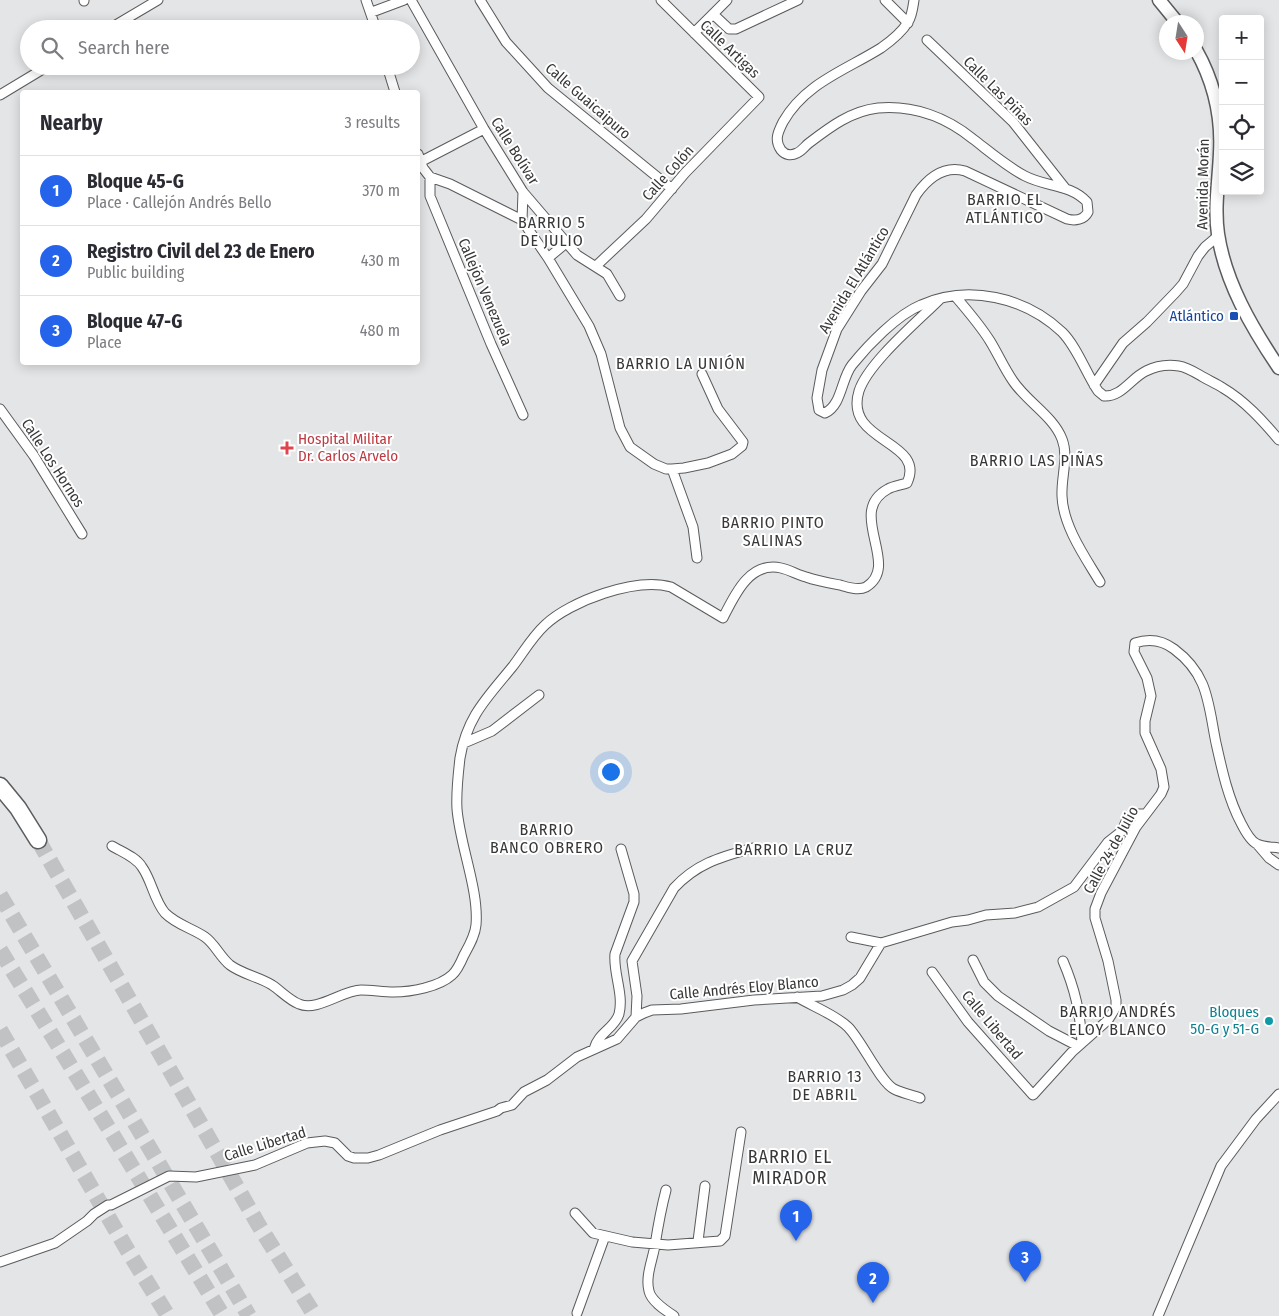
<!DOCTYPE html>
<html lang="en">
<head>
<meta charset="utf-8">
<style>
  :root { --surface:#fff; --page:#f7f7f7; --text:#2b2b33; --muted:#7c7c81; --line:#e1e1e2; --accent:#2563eb }
  body { margin:0; font-family:"Fira Sans Condensed",sans-serif; background:var(--page); color:var(--text) }
  .controls { position:absolute; right:15px; top:15px; display:grid; overflow:hidden; border-radius:5px; box-shadow:0 2px 12px #0003 }
  .controls button { width:45px; height:45px; display:grid; place-items:center; padding:0; border:0; border-bottom:1px solid var(--line); background:var(--surface); color:var(--text); font:25px sans-serif }
  .compass { position:absolute; left:1159px; top:15px; width:45px; height:45px; border-radius:50%; background:var(--surface); box-shadow:0 2px 12px #0003; rotate:168deg }
  .you { position:absolute; left:610px; top:771px; width:18px; height:18px; margin:-12px; border:4px solid #fff; border-radius:50%; background:#1a73e8; box-shadow:0 0 0 8px #1a73e833 }
  .badge { display:grid; place-items:center; width:32px; height:32px; border-radius:50%; background:var(--accent); color:#fff; font-size:16px; font-weight:700 }
  .pin { position:absolute; translate:-50% -41px; filter:drop-shadow(0 1px 2px #0008) }
  .pin::after { content:''; position:absolute; top:26px; width:18px; height:15px; background:inherit; clip-path:polygon(0 0,100% 0,50% 100%) }
  .list { margin:0; padding:0; list-style:none }
  h2 { display:flex; justify-content:space-between; align-items:center; height:65px; margin:0; padding:0 20px; font-size:21px }
  h2 small { font-size:16px; font-weight:400; color:var(--muted) }
  .list li { display:grid; grid-template-columns:32px 1fr auto; gap:15px; align-items:center; box-sizing:border-box; height:70px; padding:0 20px; border-top:1px solid var(--line) }
  .list b { display:block; font-size:19px; white-space:nowrap }
  .list p { margin:0; font-size:16px; white-space:nowrap; color:var(--muted) }
  .list em { font-size:16px; font-style:normal; color:var(--muted) }
  .icon { flex:none; width:28px; height:28px; fill:none; stroke:currentColor; stroke-width:2; stroke-linecap:round; stroke-linejoin:round }
  .map { position:relative; flex:none; width:1279px; height:1316px; overflow:hidden }
  .search { position:absolute; background:var(--surface); box-shadow:0 2px 12px #0003; left:20px; top:20px; width:400px; height:55px; display:flex; align-items:center; gap:12px; box-sizing:border-box; padding:0 18px; border-radius:28px; color:var(--muted); font-size:19px }
  .panel { position:absolute; background:var(--surface); box-shadow:0 2px 12px #0003; left:20px; top:90px; width:400px; height:275px; border-radius:5px }
  .map>svg:first-child { display:block }
  .lines { fill:none; stroke-linecap:round; stroke-linejoin:round }
  .highway-tunnel { stroke:#c1c2c4; stroke-width:16; stroke-dasharray:16 8; stroke-linecap:butt }
  .street-casing { stroke:#5a5b5d; stroke-width:11 }
  .secondary-casing { stroke:#5a5b5d; stroke-width:15 }
  .highway-casing { stroke:#5a5b5d; stroke-width:19 }
  .street { stroke:#fff; stroke-width:9 }
  .secondary { stroke:#fff; stroke-width:12 }
  .highway { stroke:#fff; stroke-width:16 }
  .transit-dot { fill:#1a4fb4; stroke:#fff; stroke-width:2 }
  .health-dot { fill:#e0444e; stroke:#fff; stroke-width:2 }
  .culture-dot { fill:#0f9aa8; stroke:#fff; stroke-width:2 }
  .labels { text-anchor:middle; dominant-baseline:central; stroke-width:4; stroke-linejoin:round; paint-order:stroke }
  .street-label { font-size:15px; fill:#383839; stroke:#fff }
  .transit-label { font-size:15px; fill:#164399; stroke:#fff; text-anchor:end }
  .health-label { font-size:15px; fill:#be3a42; stroke:#fff; text-anchor:start }
  .culture-label { font-size:15px; fill:#0d838f; stroke:#fff; text-anchor:end }
  .neighbourhood-label { font-size:16px; letter-spacing:1px; fill:#383839; stroke:#fff }
  .quarter-label { font-size:18px; letter-spacing:1px; fill:#383839; stroke:#fff }
</style>
</head>
<body>
<div class="map">
<svg width="1279" height="1316" viewBox="0 0 1279 1316">
  <rect width="100%" height="100%" fill="#e3e5e7"/>
  <g class="lines">
    <path class="highway-tunnel" d="M38,840l220,384 57,92
      M0,895l249,421
      M0,950l223,366
      M0,1030l128,221 40,65"/>
    <g class="street-casing">
      <path id="street" d="M84,0v1
        M366,0l10,29
        M411,0l73,129 39,63 54,63 30,19 13,22
        M480,0l26,42 42,46 124,101
        M885,0l23,23
        M914,0c-1,7 -2,16 -6,22 -6,10 -17,19 -27,26 -35,22 -76,35 -98,74 -5,10 -9,18 -2,28 4,5 10,6 16,3 5,-2 8,-7 12,-10 21,-16 42,-32 69,-35 35,-3 68,9 95,31 17,13 33,27 52,37 21,11 45,8 62,26l1,10c-4,8 -13,9 -21,7l-102,-48c-21,-6 -37,7 -49,24l-34,69 -21,27 -24,38 -15,41 -5,28 2,12 6,3c17,-8 16,-34 27,-48 16,-20 45,-50 69,-60 47,-21 104,-8 141,27 15,15 24,41 36,59l6,5c18,1 27,-18 42,-25 10,-5 21,-7 33,-5 8,1 17,7 24,11 7,4 14,7 20,11 22,13 40,33 56,52
        M372,12l32,-12
        M713,14l16,15h7l62,-29
        M109,29l49,-29
        M694,33l33,-33
        M927,40l86,82 52,66
        M387,66l8,26
        M0,95l48,-29
        M418,154l5,14 7,9 20,7 72,36 26,38 41,68 12,28 19,74 10,19 24,17 12,5h6l12,-1 24,-5 24,-9 10,-8 1,-4 -25,-33 -16,-35
        M420,162l64,-33
        M430,177v19l61,148 32,71
        M522,220l1,-28
        M548,258l18,-15
        M596,266l50,-47 39,-46 74,-76 -98,-97
        M955,296c12,14 25,29 35,45 8,13 14,27 23,40 14,21 40,35 49,58 7,18 -1,38 0,57 1,30 23,61 38,86
        M1094,385l29,-42 24,-21 29,-30 7,-8 15,-28 7,-9 13,-11
        M0,409l34,47 48,78
        M672,469l21,58 4,31
        M464,743l28,-12 47,-36
        M1257,844l12,14 10,7
        M112,846c10,6 24,11 30,21 10,14 12,33 23,46 12,12 27,15 40,24 10,7 15,20 25,28 12,9 29,12 42,20 9,6 17,15 27,19 18,8 44,-14 62,-14 11,0 22,2 33,2 17,0 45,-5 58,-17 5,-4 9,-13 12,-20 5,-9 11,-19 12,-30 3,-35 -16,-79 -19,-116 -1,-16 1,-34 3,-51 7,-42 28,-61 53,-92 10,-13 19,-29 32,-41 25,-24 91,-48 126,-38l52,31c12,-24 27,-57 58,-50 9,2 17,7 25,9 11,4 23,6 34,8 7,2 18,6 26,2 36,-22 -21,-75 22,-98 5,-3 13,-4 19,-6 20,-43 -64,-40 -48,-92 9,-28 59,-70 81,-92
        M851,937l30,6 71,-21 16,-2 18,-5 29,-2 23,-6 36,-20 34,-45 14,-11 5,-12 11,-5h7
        M973,960l11,22 14,14 51,35 29,15
        M1063,961c12,28 17,51 19,81
        M932,972l36,50 65,73 39,-43 36,-32 8,-13v-7l-8,-39 -13,-43v-9l6,-16 35,-66 25,-33 3,-7 -3,-18 -16,-36v-12l6,-25 -4,-18 -13,-26 1,-9c15,-5 27,-3 39,6 35,26 34,55 42,94 6,27 12,55 25,80 3,6 9,18 16,21 6,3 15,3 22,4
        M797,997c15,9 39,18 51,30 14,14 32,55 46,62 8,4 18,6 26,9
        M636,1017l1,-21 -5,-35 42,-73c23,-25 47,-31 79,-40
        M594,1049c4,-16 21,-21 25,-35 5,-20 -6,-41 -4,-60l19,-52v-8l-13,-45
        M666,1190c-5,19 -8,36 -11,55 -2,14 -10,31 -6,46 2,10 16,19 25,25
        M575,1213l18,20 39,9 36,3 52,-4 5,-5 16,-104
        M698,1241l7,-55
        M0,1262l55,-19 32,-22 7,-7 14,-9h3l58,-29 27,1 59,-12 52,-22 18,-2 10,2 13,13 6,2h14l11,-3 61,-25 57,-19 4,-3 11,-3 12,-13 23,-12 30,-23 40,-18 19,-22 8,-4 8,-3 29,-1 73,-9 68,-4 21,-6 9,-5 8,-7 21,-35
        M577,1313l28,-77
        M1158,1316l63,-150 35,-47 23,-25"/>
    </g>
    <g class="secondary-casing">
      <path id="secondary" d="M1159,0l18,22
        M1196,50c18,32 26,68 24,103 -1,27 -6,54 -2,81 7,48 34,94 61,134"/>
    </g>
    <g class="highway-casing">
      <path id="highway" d="M0,786l18,22 20,32"/>
    </g>
    <use href="#street" class="street"/>
    <use href="#secondary" class="secondary"/>
    <use href="#highway" class="highway"/>
  </g>
  <rect class="transit-dot" x="1229" y="311" width="10" height="10" rx="2.5"/>
  <path class="health-dot" d="M284.5 440.5h5v5h5v5h-5v5h-5v-5h-5v-5h5z"/>
  <circle class="culture-dot" cx="1269" cy="1021" r="5"/>
  <g class="labels">
    <g class="street-label">
      <text transform="translate(730 49) rotate(44)">Calle Artigas</text>
      <text transform="translate(998 91) rotate(45)">Calle Las Piñas</text>
      <text transform="translate(588 101) rotate(41)">Calle Guaicaipuro</text>
      <text transform="translate(515 151) rotate(58)">Calle Bolívar</text>
      <text transform="translate(668 173) rotate(-48)">Calle Colón</text>
      <text transform="translate(1203 184) rotate(-89)">Avenida Morán</text>
      <text transform="translate(854 280) rotate(-59)">Avenida El Atlántico</text>
      <text transform="translate(485 292) rotate(67)">Callejón Venezuela</text>
      <text transform="translate(53 463) rotate(57)">Calle Los Hornos</text>
      <text transform="translate(1111 850) rotate(-61)">Calle 24 de Julio</text>
      <text transform="translate(744 988) rotate(-5)">Calle Andrés Eloy Blanco</text>
      <text transform="translate(992 1025) rotate(50)">Calle Libertad</text>
      <text transform="translate(265 1144) rotate(-17)">Calle Libertad</text>
    </g>
    <g class="transit-label">
      <text x="1224" y="316">Atlántico</text>
    </g>
    <g class="health-label">
      <text x="298" y="439">Hospital Militar<tspan x="298" dy="17">Dr. Carlos Arvelo</tspan></text>
    </g>
    <g class="culture-label">
      <text x="1259" y="1012">Bloques<tspan x="1259" dy="17">50-G y 51-G</tspan></text>
    </g>
    <g class="neighbourhood-label">
      <text x="1005" y="199">BARRIO EL<tspan x="1005" dy="18">ATLÁNTICO</tspan></text>
      <text x="552" y="222">BARRIO 5<tspan x="552" dy="18">DE JULIO</tspan></text>
      <text x="681" y="363">BARRIO LA UNIÓN</text>
      <text x="1037" y="460">BARRIO LAS PIÑAS</text>
      <text x="773" y="522">BARRIO PINTO<tspan x="773" dy="18">SALINAS</tspan></text>
      <text x="547" y="829">BARRIO<tspan x="547" dy="18">BANCO OBRERO</tspan></text>
      <text x="794" y="849">BARRIO LA CRUZ</text>
      <text x="1118" y="1011">BARRIO ANDRÉS<tspan x="1118" dy="18">ELOY BLANCO</tspan></text>
      <text x="825" y="1076">BARRIO 13<tspan x="825" dy="18">DE ABRIL</tspan></text>
    </g>
    <g class="quarter-label">
      <text x="790" y="1157">BARRIO EL<tspan x="790" dy="21">MIRADOR</tspan></text>
    </g>
  </g>
</svg>
<div class="controls">
<button>+</button>
<button>−</button>
<button><svg class="icon" aria-label="locate" viewBox="0 0 24 24"><circle cx="12" cy="12" r="6"/><path d="M12 2v4M12 18v4M2 12h4M18 12h4"/></svg></button>
<button><svg class="icon" aria-label="layers" viewBox="0 0 24 24"><path d="M12 4l9 5-9 5-9-5zM3 14l9 5 9-5"/></svg></button>
</div>
<svg class="compass" viewBox="-18 -18 36 36"><path d="M0-13l5 13h-10z" fill="#e53935"/><path d="M0 13l5-13h-10z" fill="#7c7c81"/></svg>
<div class="you"></div>
<div class="pin badge" style="left:796px;top:1241px">1</div>
<div class="pin badge" style="left:873px;top:1303px">2</div>
<div class="pin badge" style="left:1025px;top:1282px">3</div>
<div class="search"><svg class="icon" aria-label="search" viewBox="0 0 24 24"><circle cx="10" cy="10" r="6"/><path d="M15 15l6 6"/></svg>Search here</div>
<section class="panel">
<h2>Nearby<small>3 results</small></h2>
<ul class="list">
<li><span class="badge">1</span><div><b>Bloque 45-G</b><p>Place · Callejón Andrés Bello</p></div><em>370 m</em></li>
<li><span class="badge">2</span><div><b>Registro Civil del 23 de Enero</b><p>Public building</p></div><em>430 m</em></li>
<li><span class="badge">3</span><div><b>Bloque 47-G</b><p>Place</p></div><em>480 m</em></li>
</ul>
</section>
</div>
</body>
</html>
